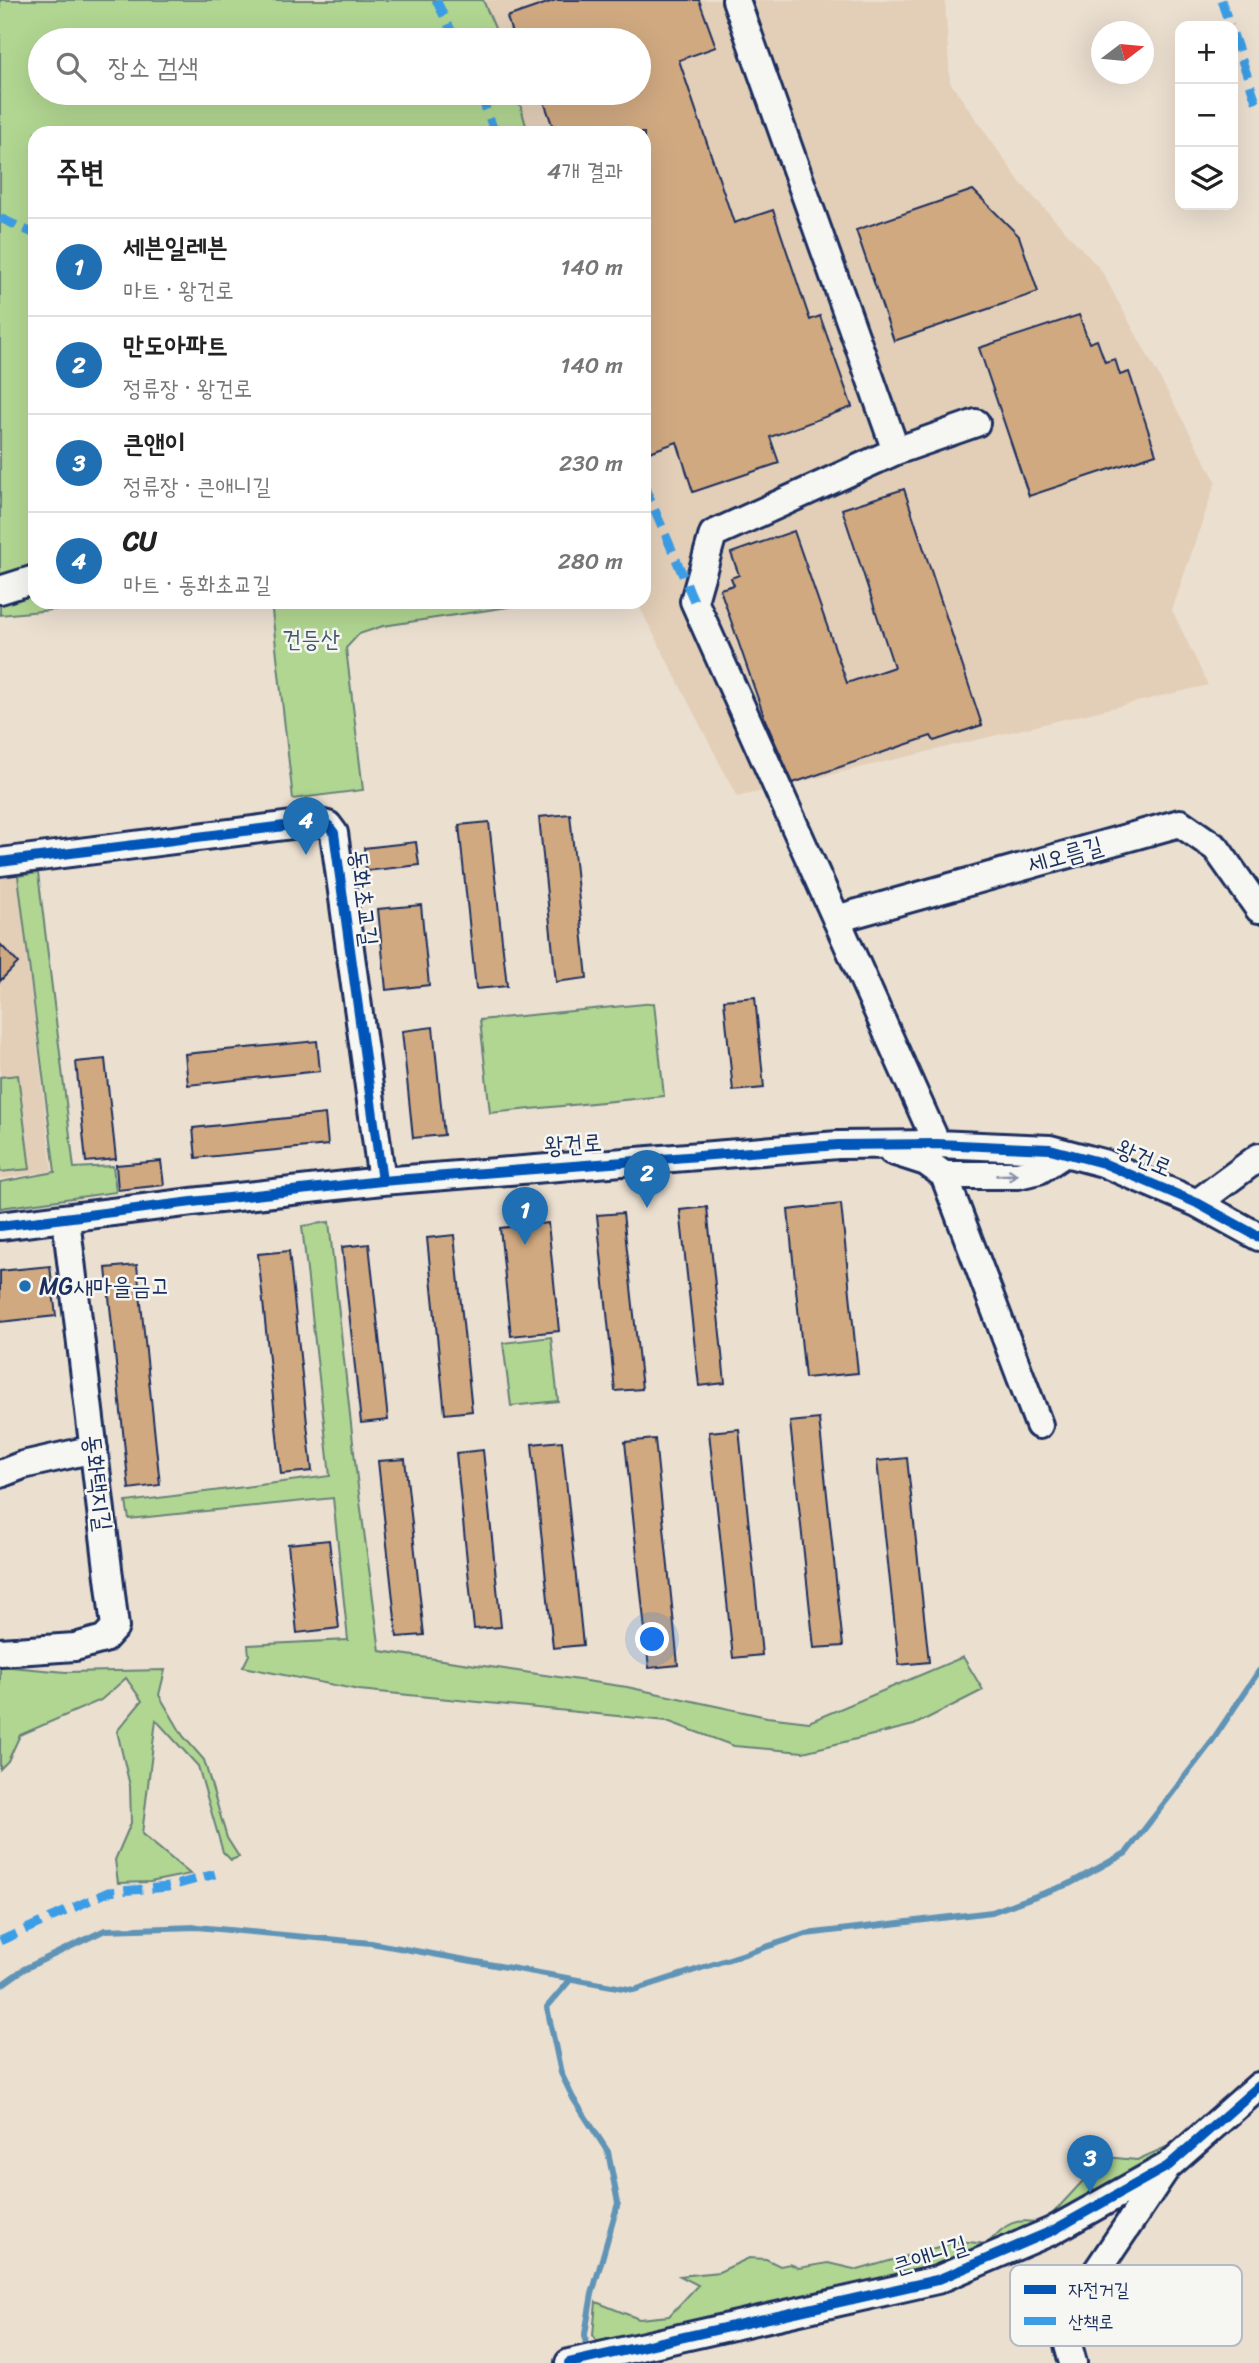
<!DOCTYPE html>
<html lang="ko">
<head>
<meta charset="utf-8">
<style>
  :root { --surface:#fff; --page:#f2f2f2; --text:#222; --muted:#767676; --line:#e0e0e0; --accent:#1f6fb2 }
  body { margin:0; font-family:Sriracha,"Poor Story",sans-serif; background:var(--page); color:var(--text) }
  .controls { position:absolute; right:21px; top:21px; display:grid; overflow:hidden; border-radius:14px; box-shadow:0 7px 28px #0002 }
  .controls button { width:63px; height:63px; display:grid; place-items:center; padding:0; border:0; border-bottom:2px solid var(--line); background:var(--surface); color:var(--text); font:35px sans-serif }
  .compass { position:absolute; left:1091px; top:21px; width:63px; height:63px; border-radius:50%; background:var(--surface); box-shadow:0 7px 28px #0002; rotate:74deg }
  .you { position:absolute; left:653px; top:1640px; width:24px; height:24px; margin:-18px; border:5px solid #fff; border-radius:50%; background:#1a73e8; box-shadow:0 0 0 10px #1a73e833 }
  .badge { display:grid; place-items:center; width:46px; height:46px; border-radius:50%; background:var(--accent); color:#fff; font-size:23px; font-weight:700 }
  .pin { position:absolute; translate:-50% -58px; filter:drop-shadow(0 2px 4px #0008) }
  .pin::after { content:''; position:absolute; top:37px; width:24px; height:21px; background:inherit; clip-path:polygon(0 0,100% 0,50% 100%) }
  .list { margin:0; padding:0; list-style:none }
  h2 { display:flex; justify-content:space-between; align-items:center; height:91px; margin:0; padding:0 28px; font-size:30px }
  h2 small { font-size:23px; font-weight:400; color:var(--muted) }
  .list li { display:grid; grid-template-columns:46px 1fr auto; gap:21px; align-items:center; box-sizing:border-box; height:98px; padding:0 28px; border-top:2px solid var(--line) }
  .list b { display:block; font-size:26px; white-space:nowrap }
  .list p { margin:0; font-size:23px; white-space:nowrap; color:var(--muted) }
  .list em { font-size:23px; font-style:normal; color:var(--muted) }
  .icon { flex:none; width:38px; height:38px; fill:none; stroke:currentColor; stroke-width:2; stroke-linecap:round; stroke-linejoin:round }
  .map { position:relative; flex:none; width:1259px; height:2363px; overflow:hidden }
  .search { position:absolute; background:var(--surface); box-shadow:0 7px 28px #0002; left:28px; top:28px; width:623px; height:77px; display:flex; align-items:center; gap:18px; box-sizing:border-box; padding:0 24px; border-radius:38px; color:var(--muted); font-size:26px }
  .panel { position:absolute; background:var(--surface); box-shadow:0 7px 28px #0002; left:28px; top:126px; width:623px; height:483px; border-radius:21px }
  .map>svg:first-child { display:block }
  .built { fill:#e3cfb8 }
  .green { fill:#b1d691; stroke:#668278; stroke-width:2 }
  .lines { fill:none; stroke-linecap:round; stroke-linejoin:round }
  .stream { stroke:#6194b6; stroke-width:6 }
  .building { fill:#d0a981; stroke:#1b2f5e; stroke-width:2 }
  .minor-casing { stroke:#1b2f5e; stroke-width:32 }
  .minor { stroke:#f6f6f2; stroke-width:26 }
  .quiet { stroke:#3b9de6; stroke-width:9; stroke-dasharray:18 9; stroke-linecap:butt }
  .cycleway-casing { stroke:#f6f6f2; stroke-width:15 }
  .cycleway { stroke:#0057b8; stroke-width:10 }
  .oneway { stroke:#8892a8 }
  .poi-dot { fill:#1f6fb2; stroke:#f6f6f2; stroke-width:2.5 }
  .labels { text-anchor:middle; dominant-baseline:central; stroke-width:5; stroke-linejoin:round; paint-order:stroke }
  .park-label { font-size:24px; fill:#40596b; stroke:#f6f6f2 }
  .street-label { font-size:24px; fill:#1b2f5e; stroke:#f6f6f2 }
  .poi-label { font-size:24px; fill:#1b2f5e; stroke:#f6f6f2; text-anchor:start }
  .key { fill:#f6f6f2; stroke:#b4bac6; stroke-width:2 }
  .key-label { font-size:19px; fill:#1b2f5e }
</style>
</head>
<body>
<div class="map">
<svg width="1259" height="2363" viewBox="0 0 1259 2363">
  <rect width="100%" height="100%" fill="#ebdfd0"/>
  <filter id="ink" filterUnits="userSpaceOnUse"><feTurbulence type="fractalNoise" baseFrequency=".0143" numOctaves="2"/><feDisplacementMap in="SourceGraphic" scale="14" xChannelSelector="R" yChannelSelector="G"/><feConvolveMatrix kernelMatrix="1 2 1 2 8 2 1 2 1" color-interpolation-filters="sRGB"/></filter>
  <g filter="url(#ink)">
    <path class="built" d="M483,0h462l5,82 70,100 81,88 115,211 -44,129 36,75 -471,112 -100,-195h7v-469h-116l-11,-40h122v-53h-139z
      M18,876l34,295 -52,8v-301z"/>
    <path class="green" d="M0,0h483l17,40h-460v53h477l11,40h-493v440l-35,11z
      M35,589v13h102l-137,13v-16z
      M271,602h270l-158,24 -24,8 -13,14 17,142 -70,9z
      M38,873l36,295 39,-2 3,26 -116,16v-26l55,-10 -37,-296z
      M654,1003l10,93 -174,17 -10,-93z
      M18,1075l12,94 -30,3v-95z
      M329,1222l28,257 23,172 247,36 140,30 42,5 154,-65 20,33 -69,35 -111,27 -69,-6 -67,-25 -308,-31 -116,-23 6,-12 -1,-10 100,-5 -15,-142 -204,21 -3,-17 204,-26 -28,-250z
      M551,1337l7,64 -47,5 -8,-63z
      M0,1666l66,6 99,-2 -6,25 24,41 21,24 23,78 12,19 -8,3 -8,-8 -25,-86 -42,-46 -14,114 48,40 -40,8 -32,1 -3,-23 16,-37 -1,-37 -13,-55 25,-30 -16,-23 -25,22 -81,35 -12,26 -8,8z
      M1259,2087l-207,145 -129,42 -324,73 -6,-12 3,-33 43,17 30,-3 29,-31 -18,-9 39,-4 30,-14 17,1 14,7 10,-2 9,4 29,-5 30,7 101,-29 28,3c22,-23 25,-25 57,-21l61,-66 32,3 36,-16 42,-32z"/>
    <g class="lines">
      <path class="stream" d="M571,1979l-24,28 14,66 12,25 35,54 10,51 -26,91 -7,40 1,16
        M0,1986l24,-17 81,-39 92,-3 174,16 263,47 172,-56 186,-22 77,-28 57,-31 84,-109 49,-73"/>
    </g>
    <path class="building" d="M556,0h143l17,47 -37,13 55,163 39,-13 37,110 10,-4 32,91 -82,30 9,26 -86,29 -16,-50 -33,12v-321h-89l-14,-40h98v-53h-125l-7,-23z
      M973,190l46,46 19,56 -144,49 -38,-111z
      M1079,315l10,28 8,-3 8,22 10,-3 5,16 9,-3 27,82 -127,42 -50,-148z
      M904,489l78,236 -48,16 -3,-5 -138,47 -27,-61 -46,-133 14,-4 -3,-7 8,-3 -8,-22 63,-22 53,152 47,-16 -52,-158z
      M570,814l17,164 -31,4 -17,-165z
      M489,822l18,164 -31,3 -17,-164z
      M416,842l3,23 -53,6 -2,-23z
      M421,905l8,80 -43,5 -8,-81z
      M0,944l18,19 -18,18z
      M755,997l9,91 -31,3 -9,-91z
      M433,1027l11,108 -31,3 -11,-107z
      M317,1041l3,30 -132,14 -3,-31z
      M105,1059l11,100 -30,3 -10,-100z
      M325,1114l3,31 -132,13 -3,-30z
      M161,1161l3,24 -46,5 -2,-25z
      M841,1204l17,169 -53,5 -17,-168z
      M707,1207l18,176 -26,3 -19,-176z
      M623,1213l19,176 -27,2 -18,-176z
      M548,1223l11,108 -48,5 -11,-108z
      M454,1235l18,176 -27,3 -18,-176z
      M369,1244l19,176 -27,3 -19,-176z
      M289,1251l23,220 -31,3 -23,-220z
      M137,1265l23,220 -31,4 -23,-221z
      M50,1266l6,50 -56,6v-51z
      M819,1419l24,227 -29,2 -24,-226z
      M739,1429l23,226 -29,3 -24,-226z
      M655,1439l23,226 -29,3 -24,-226z
      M562,1441l21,204 -30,3 -21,-204z
      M483,1450l18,177 -27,2 -18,-176z
      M907,1458l22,204 -30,3 -22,-204z
      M405,1459l19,176 -27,2 -19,-176z
      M329,1540l10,88 -42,5 -9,-89z"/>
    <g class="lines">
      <g class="minor-casing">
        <path id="minor" d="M736,0l160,451 -183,83 -19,67 243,543
          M896,451l80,-28
          M0,590l35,-11
          M0,862l316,-40 12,3 6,8 48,348
          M836,919l344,-96 36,25 43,61
          M892,1151l34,11 18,13 95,250
          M944,1175h74l21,-5 26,-17
          M1197,1203l62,-46
          M0,1226l192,-24 190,-21 456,-36 99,-1 113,5 53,14 94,40 62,34
          M0,1474l23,-9 71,-16
          M0,1652l75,-5 29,-8 11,-12 -49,-408
          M569,2363l368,-83 115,-49 116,-65 91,-80
          M1073,2363l-11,-40 103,-153"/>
      </g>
      <use href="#minor" class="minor"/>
      <path class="quiet" d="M436,0l20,40
        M1221,0l9,26
        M1233,34l26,76
        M480,93l15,40
        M0,218l35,16
        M644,485l50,116
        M0,1941l108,-49 60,-5 47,-13"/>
      <g class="cycleway-casing">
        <path id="cycleway" d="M0,862l316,-40 12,3 6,8 48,348
          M0,1226l192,-24 190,-21 456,-36 99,-1 113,5 53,14 94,40 62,34
          M569,2363l368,-83 115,-49 116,-65 91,-80"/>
      </g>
      <use href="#cycleway" class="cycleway"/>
    </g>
    <defs><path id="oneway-shaft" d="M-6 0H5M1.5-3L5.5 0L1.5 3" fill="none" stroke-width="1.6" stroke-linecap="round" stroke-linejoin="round" transform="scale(1.75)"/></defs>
    <use class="oneway" href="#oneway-shaft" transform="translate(1007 1175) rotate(-2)"/>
  </g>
  <circle class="poi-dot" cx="25" cy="1286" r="7"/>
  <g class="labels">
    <g class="park-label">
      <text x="311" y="639">건등산</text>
    </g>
    <g class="street-label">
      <text transform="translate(1065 855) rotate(-16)">세오름길</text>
      <text transform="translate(364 898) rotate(83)">동화초교길</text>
      <text transform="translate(573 1144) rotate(-4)">왕건로</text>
      <text transform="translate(1144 1158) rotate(23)">왕건로</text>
      <text transform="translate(98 1483) rotate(83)">동화택지길</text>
      <text transform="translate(930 2255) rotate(-18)">큰애니길</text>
    </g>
    <g class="poi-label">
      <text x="39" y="1286">MG새마을금고</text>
    </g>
  </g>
  <rect x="1010" y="2265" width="232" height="81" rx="10" class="key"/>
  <rect x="1024" y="2285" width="32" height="9" fill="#0057b8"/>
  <rect x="1024" y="2317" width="32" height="8" fill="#3b9de6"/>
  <g class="key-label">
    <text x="1068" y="2296">자전거길</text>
    <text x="1068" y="2328">산책로</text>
  </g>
</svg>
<div class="controls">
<button>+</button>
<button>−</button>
<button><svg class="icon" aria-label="layers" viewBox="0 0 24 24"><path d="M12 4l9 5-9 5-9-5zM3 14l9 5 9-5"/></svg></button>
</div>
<svg class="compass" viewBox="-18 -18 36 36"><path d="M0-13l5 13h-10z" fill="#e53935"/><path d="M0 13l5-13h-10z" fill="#767676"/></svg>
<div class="you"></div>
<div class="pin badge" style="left:525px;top:1245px">1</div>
<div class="pin badge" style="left:647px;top:1208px">2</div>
<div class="pin badge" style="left:1090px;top:2193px">3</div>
<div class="pin badge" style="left:306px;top:855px">4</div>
<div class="search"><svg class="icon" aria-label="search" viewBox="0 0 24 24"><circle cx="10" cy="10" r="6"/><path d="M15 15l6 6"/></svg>장소 검색</div>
<section class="panel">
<h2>주변<small>4개 결과</small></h2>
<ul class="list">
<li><span class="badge">1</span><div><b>세븐일레븐</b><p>마트 · 왕건로</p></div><em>140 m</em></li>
<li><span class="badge">2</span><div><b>만도아파트</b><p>정류장 · 왕건로</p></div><em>140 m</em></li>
<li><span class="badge">3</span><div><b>큰앤이</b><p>정류장 · 큰애니길</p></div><em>230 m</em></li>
<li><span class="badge">4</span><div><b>CU</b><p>마트 · 동화초교길</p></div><em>280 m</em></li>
</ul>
</section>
</div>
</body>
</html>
